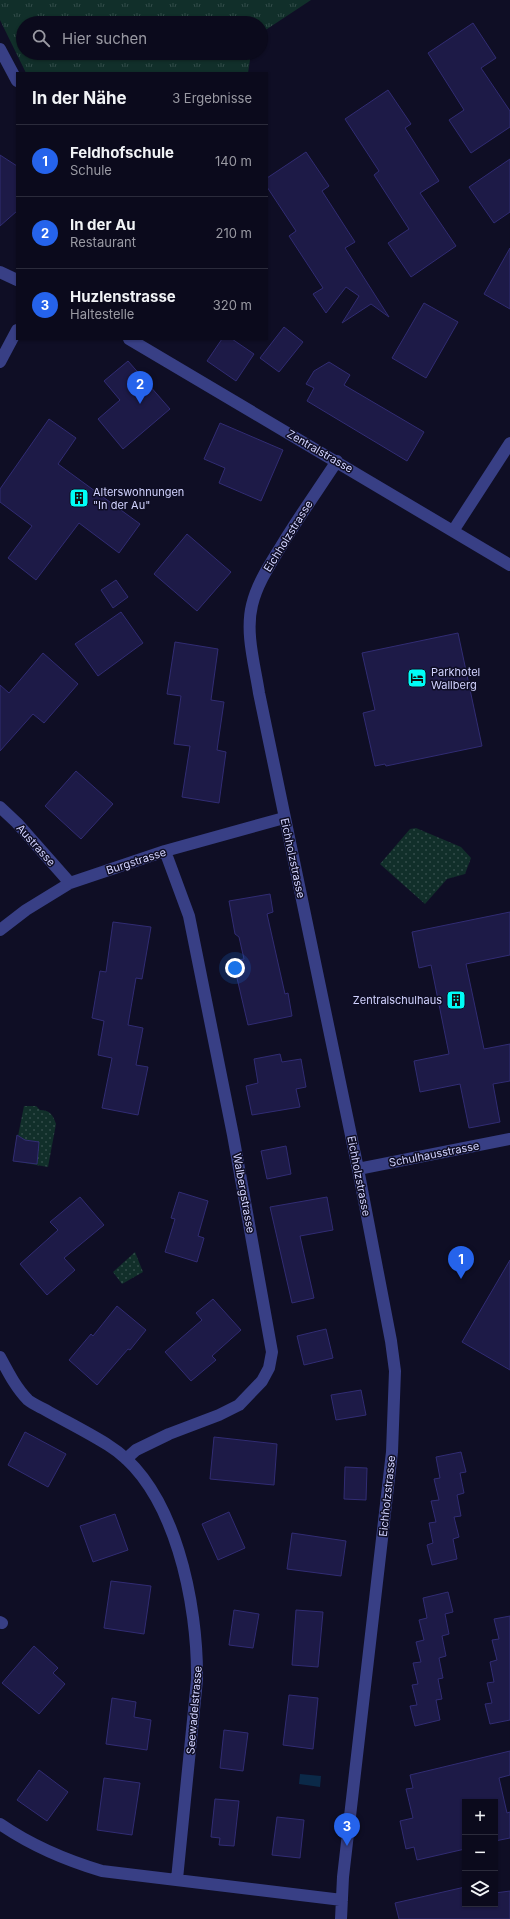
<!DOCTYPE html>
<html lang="de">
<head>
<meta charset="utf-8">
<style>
  :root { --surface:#0b0a1c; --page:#141325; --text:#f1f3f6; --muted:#9a9aa3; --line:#2b2b3b; --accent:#2563eb }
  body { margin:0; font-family:Inter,sans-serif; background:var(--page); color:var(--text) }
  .controls { position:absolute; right:12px; bottom:12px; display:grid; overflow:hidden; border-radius:0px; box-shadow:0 1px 3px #0004 }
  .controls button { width:36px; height:36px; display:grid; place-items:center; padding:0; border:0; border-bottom:1px solid var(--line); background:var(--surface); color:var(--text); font:20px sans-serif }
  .you { position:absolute; left:235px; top:968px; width:14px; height:14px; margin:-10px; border:3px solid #fff; border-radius:50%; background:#1a73e8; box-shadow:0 0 0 6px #1a73e833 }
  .badge { display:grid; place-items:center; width:26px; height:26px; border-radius:50%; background:var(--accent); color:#fff; font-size:13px; font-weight:700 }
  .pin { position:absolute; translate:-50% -33px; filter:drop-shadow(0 1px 2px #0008) }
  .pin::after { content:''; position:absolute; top:21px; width:14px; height:12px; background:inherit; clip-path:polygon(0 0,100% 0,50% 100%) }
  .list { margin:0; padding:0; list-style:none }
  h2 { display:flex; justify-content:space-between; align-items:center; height:52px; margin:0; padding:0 16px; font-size:17px }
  h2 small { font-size:13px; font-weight:400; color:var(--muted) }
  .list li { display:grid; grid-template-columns:26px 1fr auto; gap:12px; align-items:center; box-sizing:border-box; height:72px; padding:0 16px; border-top:1px solid var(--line) }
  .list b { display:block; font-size:15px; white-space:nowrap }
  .list p { margin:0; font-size:13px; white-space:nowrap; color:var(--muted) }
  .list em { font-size:13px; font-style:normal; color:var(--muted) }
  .icon { flex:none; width:22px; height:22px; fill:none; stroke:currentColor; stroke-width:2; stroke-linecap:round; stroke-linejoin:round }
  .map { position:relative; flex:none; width:510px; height:1919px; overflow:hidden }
  .search { position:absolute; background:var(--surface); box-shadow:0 1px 3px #0004; left:16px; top:16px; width:252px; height:44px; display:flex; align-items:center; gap:10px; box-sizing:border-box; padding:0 14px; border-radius:22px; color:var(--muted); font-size:15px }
  .panel { position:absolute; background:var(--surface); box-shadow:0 1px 3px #0004; left:16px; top:72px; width:252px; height:268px; border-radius:0px }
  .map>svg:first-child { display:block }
  .grass { fill:url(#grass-tufts) }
  .park { fill:url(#park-dots) }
  .water { fill:#0b2948 }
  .building { fill:#1d1a47; stroke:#312c73 }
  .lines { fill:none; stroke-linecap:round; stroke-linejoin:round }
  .minor { stroke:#383f85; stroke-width:12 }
  .labels { text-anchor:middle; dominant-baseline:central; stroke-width:3; stroke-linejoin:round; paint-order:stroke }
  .street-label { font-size:11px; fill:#d2d3ff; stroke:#0f0e25 }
  .poi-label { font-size:11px; fill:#d2d3ff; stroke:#0f0e25; text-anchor:start }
</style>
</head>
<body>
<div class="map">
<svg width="510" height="1919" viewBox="0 0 510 1919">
  <defs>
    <pattern id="grass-tufts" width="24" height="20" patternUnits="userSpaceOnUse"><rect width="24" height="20" fill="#112f2a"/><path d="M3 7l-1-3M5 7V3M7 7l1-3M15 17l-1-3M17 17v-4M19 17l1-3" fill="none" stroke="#334c4a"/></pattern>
    <pattern id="park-dots" width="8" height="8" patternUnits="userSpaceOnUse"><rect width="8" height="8" fill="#112f2a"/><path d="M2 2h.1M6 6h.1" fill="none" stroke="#334c4a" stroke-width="1.8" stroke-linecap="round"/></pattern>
  </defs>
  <rect width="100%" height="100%" fill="#0f0e25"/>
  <path class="grass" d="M0,0h311l-50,33v-10h-238v30h228l-3,20h-222l-26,-53z"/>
  <path class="park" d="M416,828l45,19 10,11 -6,16 -18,5 -22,25 -45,-40 30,-35z
    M24,1106h12l4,4c10,0 13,5 16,14l-8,43 -35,-6z
    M135,1252l8,20 -21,12 -9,-12z"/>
  <path class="water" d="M300,1774l21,2 -1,11 -21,-3z"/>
  <path class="building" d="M473,23l23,35 -15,10 29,43v16l-39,26 -22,-33 15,-10 -36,-57z
    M388,90l23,34 -6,4 34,53 -19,12 36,53 -45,31 -23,-34 21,-14 -35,-54 5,-4 -34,-52z
    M306,152l23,34 -7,5 33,51 -10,6 44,69 -18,-13 -29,19 17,-27 -13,-9 -20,26 -13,-19 10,-6 -34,-52 7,-5 -29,-44v-9z
    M0,155l17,11v45l-17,15z
    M510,159v53l-16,11 -25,-36z
    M510,248v61l-26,-15z
    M424,303l34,19 -32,56 -34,-20z
    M284,327l19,15 -24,30 -19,-14z
    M222,339h10l22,15 -18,27 -29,-20z
    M128,361l42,48 -47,40 -25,-30 22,-19 -16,-19z
    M329,362l21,13 -6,10 80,47 -17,29 -100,-60 7,-13 -8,-4 8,-13z
    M49,419l27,19 -18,26 82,60 -21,29 -40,-30 -43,57 -28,-22 24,-32 -32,-24v-13z
    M220,423l63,27 -22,51 -42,-18 6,-15 -21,-9z
    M187,534l44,38 -34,39 -43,-37z
    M116,580l12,17 -15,11 -12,-18z
    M121,612l22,31 -45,33 -23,-32z
    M458,633l24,113 -96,20 -1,-2 -10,2 -12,-53 12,-3 -13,-57z
    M175,642l43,7 -7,51 13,2 -7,48 9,2 -7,51 -37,-6 8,-51 -16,-2 7,-48 -14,-2z
    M43,653l35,31 -34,39 -11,-9 -33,37v-66l9,8z
    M76,771l37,33 -32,35 -36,-33z
    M270,894l3,18 -6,2 18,80 3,-1 4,23 -44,9 -15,-64 11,-2 -5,-22 -4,-3 -6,-33z
    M510,912v43l-44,9 18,85 26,-5v37l-17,3 7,38 -31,6 -9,-44 -40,8 -6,-31 35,-7 -18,-89 -12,3 -7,-36z
    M113,922l38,5 -9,52 -6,-1 -8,47 15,3 -7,37 12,2 -10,48 -36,-7 10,-50 -14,-3 6,-34 -12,-3 8,-47 6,1z
    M280,1054l2,8 19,-3 5,28 -10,2 4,18 -48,8 -6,-29 12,-3 -4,-24z
    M17,1135l8,5 14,2 -2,22 -24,-3z
    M286,1146l5,28 -24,5 -6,-28z
    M179,1192l29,9 -10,35 6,2 -7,24 -32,-10 10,-33 -4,-1z
    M80,1197l24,28 -40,33 11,12 -28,25 -27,-31 38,-34 -8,-8z
    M327,1197l6,33 -33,6 14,62 -22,5 -22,-96z
    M510,1260v110l-48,-28z
    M213,1299l28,31 -29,26 4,4 -25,21 -26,-29 37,-32 -6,-7z
    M117,1306l29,24 -16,20 -2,-1 -31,36 -28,-25 22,-26 2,2z
    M326,1329l7,29 -29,7 -7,-29z
    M361,1390l5,25 -30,5 -5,-25z
    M25,1432l41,22 -18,33 -40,-22z
    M214,1437l63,7 -3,41 -64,-6z
    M461,1452l5,20 -6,1 4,20 -7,2 4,21 -7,1 5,20 -6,2 4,20 -25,6 -5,-20 6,-2 -4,-20 7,-1 -5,-21 8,-1 -5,-21 6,-1 -4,-21z
    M345,1467l22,1 -1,32 -22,-1z
    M229,1512l16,36 -27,12 -16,-36z
    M115,1514l13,36 -35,12 -13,-36z
    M292,1533l54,8 -5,35 -54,-7z
    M111,1581l40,5 -7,48 -40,-6z
    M448,1592l5,20 -8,2 4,20 -7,2 4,20 -7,2 4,20 -5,1 4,20 -6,1 4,20 -25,6 -5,-20 7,-1 -5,-20 6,-1 -5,-21 8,-1 -5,-20 8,-2 -5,-20 8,-2 -4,-20z
    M234,1610l25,4 -6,34 -24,-3z
    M296,1610l27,2 -5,55 -26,-2z
    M510,1616v104l-20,4 -5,-20 7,-1 -5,-20 7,-1 -4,-20 7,-2 -5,-20 7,-1 -5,-20z
    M34,1646l24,22 -5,5 12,11 -26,30 -37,-31z
    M289,1695l29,3 -5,51 -30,-4z
    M112,1698l24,4 -2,15 17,3 -4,30 -41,-6z
    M224,1730l24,3 -5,38 -23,-3z
    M510,1751v24l-11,3 8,35 3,-1v26l-15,3v-39h-30v47l-48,11 -3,-13 -8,2 -6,-28 13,-3 -7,-29 7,-1 -3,-13z
    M39,1770l29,22 -21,29 -30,-21z
    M104,1778l36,5 -8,52 -35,-5z
    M215,1799l24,2 -5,45 -15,-1 1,-7 -9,-1z
    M277,1817l27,3 -4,38 -28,-3z
    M465,1887v17h30v-11l15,-2v28h-111l-4,-16z"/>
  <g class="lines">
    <path class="minor" d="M0,49l17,32
      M0,272l17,8
      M129,339l381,226
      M0,362l17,-32
      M337,461c-19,29 -39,57 -57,87 -11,18 -23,36 -28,57 -7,28 3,61 7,88l99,476 33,172 4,30 -3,81 -49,425 -2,42
      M453,531l57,-88
      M0,807l17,16 53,60
      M0,930l26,-20 44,-27 95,-32 119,-33
      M358,1169l152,-30
      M0,1357c8,15 16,31 28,43 6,5 15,8 21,12 20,11 40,21 59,33 68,42 90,161 89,235l-20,199
      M126,1459l10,-9 33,-16 50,-19 20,-10 23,-24 7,-13 3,-16 -39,-217 -44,-219 -24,-65
      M0,1622l2,1
      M0,1824c32,22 65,36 102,47l240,29"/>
  </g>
  <defs>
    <g id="building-square" transform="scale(1)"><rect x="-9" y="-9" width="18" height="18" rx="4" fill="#00fdf7" stroke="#0f0e25"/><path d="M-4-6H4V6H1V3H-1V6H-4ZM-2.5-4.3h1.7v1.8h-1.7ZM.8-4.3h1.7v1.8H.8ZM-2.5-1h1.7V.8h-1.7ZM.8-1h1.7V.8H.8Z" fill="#111"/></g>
    <g id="hotel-square" transform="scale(1)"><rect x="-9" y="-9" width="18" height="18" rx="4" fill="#00fdf7" stroke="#0f0e25"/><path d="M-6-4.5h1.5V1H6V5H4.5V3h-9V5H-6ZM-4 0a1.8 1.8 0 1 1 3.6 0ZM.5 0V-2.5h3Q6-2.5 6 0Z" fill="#111"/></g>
  </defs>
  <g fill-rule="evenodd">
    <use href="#building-square" x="79" y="498"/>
    <use href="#hotel-square" x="417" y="678"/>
    <use href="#building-square" x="456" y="1000"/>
  </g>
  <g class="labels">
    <g class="street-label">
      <text transform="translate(320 451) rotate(30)">Zentralstrasse</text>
      <text transform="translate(288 536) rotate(-58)">Eichholzstrasse</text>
      <text transform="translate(36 845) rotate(48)">Austrasse</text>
      <text transform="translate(293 858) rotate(78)">Eichholzstrasse</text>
      <text transform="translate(136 861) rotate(-18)">Burgstrasse</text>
      <text transform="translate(434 1154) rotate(-11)">Schulhausstrasse</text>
      <text transform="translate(359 1176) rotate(79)">Eichholzstrasse</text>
      <text transform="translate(244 1193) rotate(80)">Walbergstrasse</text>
      <text transform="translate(387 1496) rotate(-84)">Eichholzstrasse</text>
      <text transform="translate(194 1710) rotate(-85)">Seewadelstrasse</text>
    </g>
    <g class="poi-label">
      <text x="93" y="492">Alterswohnungen<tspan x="93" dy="13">"In der Au"</tspan></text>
      <text x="431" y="672">Parkhotel<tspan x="431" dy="13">Wallberg</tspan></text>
      <text x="442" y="1000" text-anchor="end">Zentralschulhaus</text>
    </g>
  </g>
</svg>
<div class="controls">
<button>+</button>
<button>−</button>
<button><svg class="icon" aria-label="layers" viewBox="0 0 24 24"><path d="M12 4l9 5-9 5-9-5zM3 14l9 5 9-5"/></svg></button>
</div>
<div class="you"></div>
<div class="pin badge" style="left:461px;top:1279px">1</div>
<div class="pin badge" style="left:140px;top:404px">2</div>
<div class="pin badge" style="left:347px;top:1846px">3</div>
<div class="search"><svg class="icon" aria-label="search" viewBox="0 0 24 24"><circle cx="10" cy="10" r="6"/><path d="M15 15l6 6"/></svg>Hier suchen</div>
<section class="panel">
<h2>In der Nähe<small>3 Ergebnisse</small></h2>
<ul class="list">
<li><span class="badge">1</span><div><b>Feldhofschule</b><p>Schule</p></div><em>140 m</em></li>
<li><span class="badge">2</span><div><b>In der Au</b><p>Restaurant</p></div><em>210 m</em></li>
<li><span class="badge">3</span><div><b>Huzlenstrasse</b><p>Haltestelle</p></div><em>320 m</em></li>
</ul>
</section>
</div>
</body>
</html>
